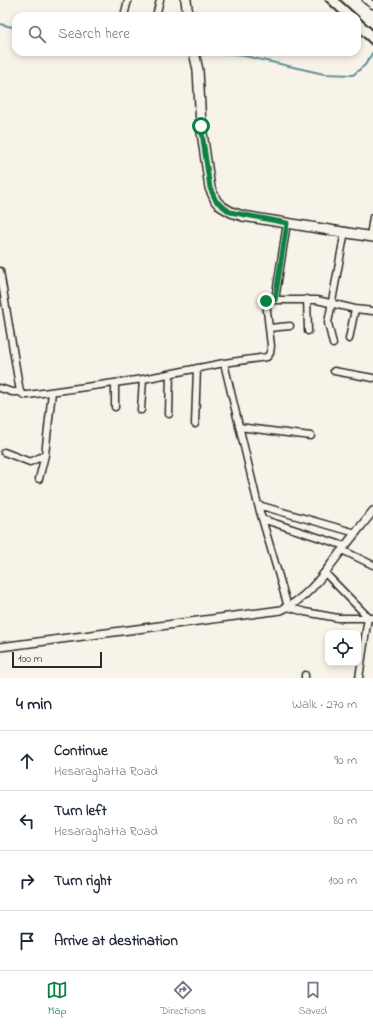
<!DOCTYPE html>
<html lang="en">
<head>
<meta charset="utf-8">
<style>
  :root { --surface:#fff; --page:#f6f6f7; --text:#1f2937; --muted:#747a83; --line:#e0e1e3; --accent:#0b8043 }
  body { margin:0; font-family:"Indie Flower",sans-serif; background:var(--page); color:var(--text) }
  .controls { position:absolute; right:12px; bottom:12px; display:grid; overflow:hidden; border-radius:8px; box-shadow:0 2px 6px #0003 }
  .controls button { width:36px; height:36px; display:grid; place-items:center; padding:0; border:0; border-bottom:1px solid var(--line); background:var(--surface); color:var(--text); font:20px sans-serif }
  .scale { position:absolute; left:12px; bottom:10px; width:90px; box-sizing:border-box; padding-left:4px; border:2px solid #2b2b2b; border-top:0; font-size:11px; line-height:14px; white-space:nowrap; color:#2b2b2b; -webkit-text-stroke:3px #f7f3e8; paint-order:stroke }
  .stop { position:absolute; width:12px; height:12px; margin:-9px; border:3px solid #0b8043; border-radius:50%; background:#fff }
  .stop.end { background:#0b8043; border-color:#fff; box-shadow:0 1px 4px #0008 }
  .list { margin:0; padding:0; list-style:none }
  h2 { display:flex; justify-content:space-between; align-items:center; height:52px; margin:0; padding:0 16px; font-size:17px }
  h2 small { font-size:13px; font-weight:400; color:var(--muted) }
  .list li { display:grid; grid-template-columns:26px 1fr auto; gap:12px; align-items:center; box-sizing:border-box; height:60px; padding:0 16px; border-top:1px solid var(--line) }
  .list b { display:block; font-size:15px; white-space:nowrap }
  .list p { margin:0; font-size:13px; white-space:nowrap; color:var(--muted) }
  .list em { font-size:13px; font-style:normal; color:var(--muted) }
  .icon { flex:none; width:22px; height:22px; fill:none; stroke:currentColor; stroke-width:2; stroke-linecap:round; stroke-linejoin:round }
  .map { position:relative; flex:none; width:373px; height:678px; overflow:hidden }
  .search { position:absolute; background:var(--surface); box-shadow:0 2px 6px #0003; left:12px; right:12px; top:12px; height:44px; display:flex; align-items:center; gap:10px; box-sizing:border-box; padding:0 14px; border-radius:12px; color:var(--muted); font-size:15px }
  .sheet { height:292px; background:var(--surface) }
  nav { display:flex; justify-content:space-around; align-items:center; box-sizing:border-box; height:56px; border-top:1px solid var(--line); background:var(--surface); font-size:11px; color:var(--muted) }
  nav a { display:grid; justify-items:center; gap:2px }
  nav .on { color:var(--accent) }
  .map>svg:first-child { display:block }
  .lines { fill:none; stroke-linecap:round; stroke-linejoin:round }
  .stream { stroke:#61909a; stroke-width:2 }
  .minor-casing { stroke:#2b2b2b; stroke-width:9 }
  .tertiary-casing { stroke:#2b2b2b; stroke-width:10 }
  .primary-casing { stroke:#2b2b2b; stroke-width:12 }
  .minor { stroke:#f7f3e8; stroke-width:6 }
  .tertiary { stroke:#f7f3e8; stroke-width:7 }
  .primary { stroke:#f7f3e8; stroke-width:9 }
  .rail { stroke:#2b2b2b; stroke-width:2 }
  .route { stroke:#0b8043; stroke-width:5 }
</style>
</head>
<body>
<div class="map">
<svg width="373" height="678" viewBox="0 0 373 678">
  <rect width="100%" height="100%" fill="#f7f3e8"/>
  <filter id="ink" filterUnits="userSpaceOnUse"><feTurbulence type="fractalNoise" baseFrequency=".025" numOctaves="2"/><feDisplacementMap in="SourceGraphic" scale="8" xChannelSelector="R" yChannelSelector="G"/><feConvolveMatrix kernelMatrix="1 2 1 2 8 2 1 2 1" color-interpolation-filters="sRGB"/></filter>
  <g filter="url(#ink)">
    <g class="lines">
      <path class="stream" d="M0,24l16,4
        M198,52l38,2 88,20 29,1 12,-10 8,-13"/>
      <g class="minor-casing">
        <path id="minor" d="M366,0l7,5
          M124,16l4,-16
          M156,16l4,-16
          M370,236l3,-19
          M0,271l20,121 4,3h4l115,-16 81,-16 43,-6 3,-4 1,-7 -5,-44 2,-2h7l12,-77
          M307,299l1,32
          M275,300h42l38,9 18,2
          M269,328l21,-2
          M349,339l6,-30
          M333,344l-5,-21 17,-92
          M224,363l34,142 30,102 17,5 33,6h35
          M334,371l39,7
          M0,388l12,4h8
          M115,407v-24
          M141,410l2,-31
          M169,414l1,-40
          M195,424l2,-56
          M239,427l72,9
          M4,452l26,10 15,-7
          M39,479l6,-24 7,-63
          M258,505l98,28
          M262,519l83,27
          M342,550l31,15
          M325,573l43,44 -9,61
          M305,678v-3"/>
      </g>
      <g class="tertiary-casing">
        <path id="tertiary" d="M0,647l281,-37c27,-11 44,-38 61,-60 10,-13 21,-26 31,-39"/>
      </g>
      <g class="primary-casing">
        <path id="primary" d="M186,0l2,16
          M194,52l4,18 3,56 9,62 6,13 5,5 10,6 12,4 130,21"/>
      </g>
      <use href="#minor" class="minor"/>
      <use href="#tertiary" class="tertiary"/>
      <use href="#primary" class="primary"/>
      <path class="rail" d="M325,0l17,16
        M340,0l33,30
        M357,31l16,15"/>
    </g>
  </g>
  <g class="lines" filter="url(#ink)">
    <path class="route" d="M201,126l9,62 6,13 14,11 57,11 -12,77 -9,1"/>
  </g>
</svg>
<div class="controls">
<button><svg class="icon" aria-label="locate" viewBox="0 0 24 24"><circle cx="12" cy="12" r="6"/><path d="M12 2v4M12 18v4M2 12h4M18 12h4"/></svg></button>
</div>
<div class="scale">100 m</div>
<div class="stop" style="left:201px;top:126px"></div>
<div class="stop end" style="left:266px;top:301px"></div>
<div class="search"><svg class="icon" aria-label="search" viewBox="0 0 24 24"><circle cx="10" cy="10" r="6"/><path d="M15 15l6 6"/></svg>Search here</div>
</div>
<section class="sheet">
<h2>4 min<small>Walk · 270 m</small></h2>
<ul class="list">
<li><svg class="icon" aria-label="ahead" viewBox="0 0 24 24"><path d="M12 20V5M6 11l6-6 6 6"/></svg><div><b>Continue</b><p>Hesaraghatta Road</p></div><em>90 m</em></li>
<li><svg class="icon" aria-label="left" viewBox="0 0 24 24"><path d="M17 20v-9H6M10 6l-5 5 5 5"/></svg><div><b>Turn left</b><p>Hesaraghatta Road</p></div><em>80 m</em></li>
<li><svg class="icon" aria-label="right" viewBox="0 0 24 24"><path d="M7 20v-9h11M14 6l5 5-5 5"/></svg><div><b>Turn right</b></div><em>100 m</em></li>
<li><svg class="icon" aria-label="arrive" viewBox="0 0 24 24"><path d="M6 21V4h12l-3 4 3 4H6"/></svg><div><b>Arrive at destination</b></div></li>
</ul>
</section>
<nav>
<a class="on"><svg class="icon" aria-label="map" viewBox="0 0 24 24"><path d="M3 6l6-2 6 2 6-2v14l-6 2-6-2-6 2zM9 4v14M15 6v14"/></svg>Map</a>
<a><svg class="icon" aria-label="directions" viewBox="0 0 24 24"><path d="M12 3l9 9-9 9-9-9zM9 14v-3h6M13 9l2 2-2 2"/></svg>Directions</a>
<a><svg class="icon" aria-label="saved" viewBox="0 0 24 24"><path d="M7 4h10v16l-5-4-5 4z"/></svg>Saved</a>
</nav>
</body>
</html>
